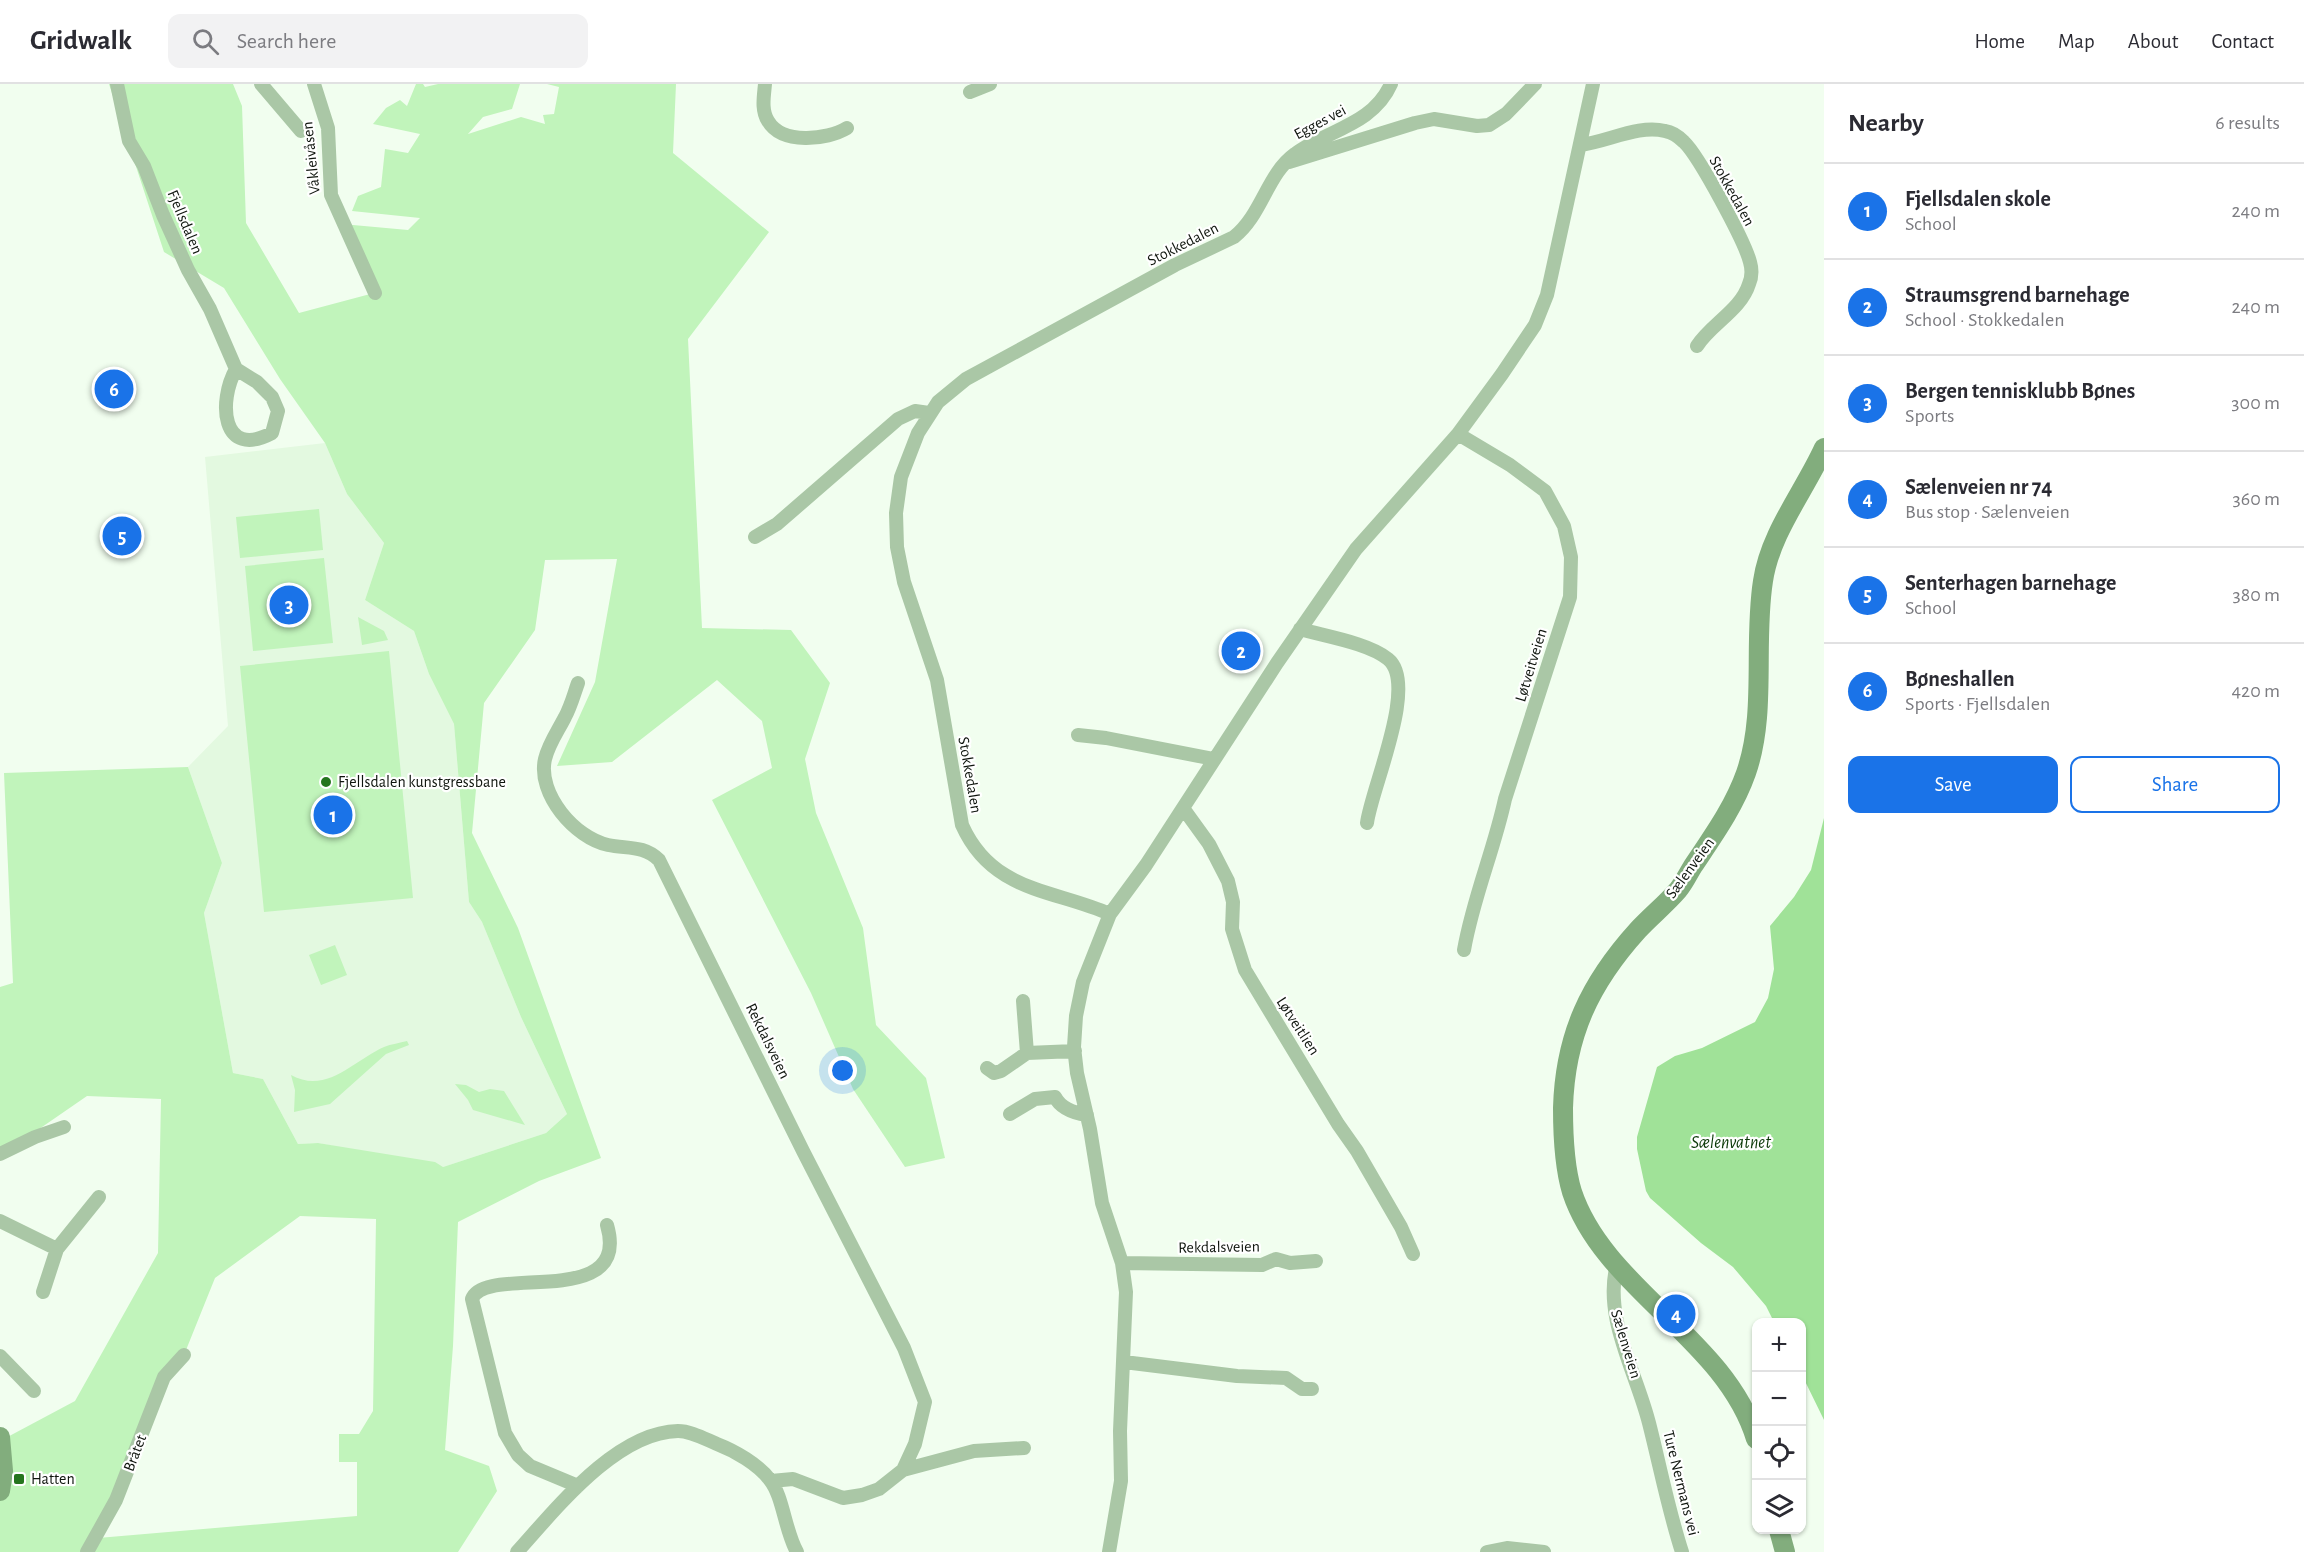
<!DOCTYPE html>
<html lang="en">
<head>
<meta charset="utf-8">
<style>
  :root { --surface:#fff; --page:#f2f2f3; --text:#2b2b33; --muted:#7c7c81; --line:#e1e1e2; --accent:#1a73e8 }
  body { margin:0; font-family:"Alegreya Sans",sans-serif; background:var(--page); color:var(--text) }
  .controls { position:absolute; right:18px; bottom:18px; display:grid; overflow:hidden; border-radius:12px; box-shadow:0 2px 4px #0004 }
  .controls button { width:54px; height:54px; display:grid; place-items:center; padding:0; border:0; border-bottom:2px solid var(--line); background:var(--surface); color:var(--text); font:30px sans-serif }
  .you { position:absolute; left:843px; top:987px; width:21px; height:21px; margin:-15px; border:4px solid #fff; border-radius:50%; background:#1a73e8; box-shadow:0 0 0 9px #1a73e833 }
  .badge { display:grid; place-items:center; width:39px; height:39px; border-radius:50%; background:var(--accent); color:#fff; font-size:20px; font-weight:700 }
  .pin { position:absolute; translate:-50% -50%; border:3px solid #fff; box-shadow:0 2px 6px #0006 }
  .list { margin:0; padding:0; list-style:none }
  h2 { display:flex; justify-content:space-between; align-items:center; height:78px; margin:0; padding:0 24px; font-size:26px }
  h2 small { font-size:20px; font-weight:400; color:var(--muted) }
  .list li { display:grid; grid-template-columns:39px 1fr auto; gap:18px; align-items:center; box-sizing:border-box; height:96px; padding:0 24px; border-top:2px solid var(--line) }
  .list b { display:block; font-size:22px; white-space:nowrap }
  .list p { margin:0; font-size:20px; white-space:nowrap; color:var(--muted) }
  .list em { font-size:20px; font-style:normal; color:var(--muted) }
  .actions { display:flex; gap:12px; padding:18px 24px }
  .actions a { flex:1; padding:14px 0; border:2px solid var(--accent); border-radius:12px; text-align:center; font-size:21px; color:var(--accent) }
  .actions .main { background:var(--accent); color:#fff }
  .icon { flex:none; width:33px; height:33px; fill:none; stroke:currentColor; stroke-width:2; stroke-linecap:round; stroke-linejoin:round }
  .map { position:relative; flex:none; width:1824px; height:1468px; overflow:hidden }
  header { display:flex; align-items:center; gap:36px; box-sizing:border-box; height:84px; padding:0 30px; background:var(--surface); border-bottom:2px solid var(--line) }
  header strong { font-size:28px }
  nav { display:flex; gap:33px; margin-inline-start:auto; font-size:21px }
  .search { width:420px; height:54px; background:var(--page); display:flex; align-items:center; gap:15px; box-sizing:border-box; padding:0 21px; border-radius:12px; color:var(--muted); font-size:22px }
  main { display:flex }
  aside { flex:1; background:var(--surface) }
  .map>svg:first-child { display:block }
  .built { fill:#e3f9e0 }
  .green { fill:#c1f4bb; fill-rule:evenodd }
  .water { fill:#a0e298 }
  .lines { fill:none; stroke-linecap:round; stroke-linejoin:round }
  .street { stroke:#aac7a6; stroke-width:14 }
  .secondary { stroke:#82ad7d; stroke-width:20 }
  .poi-dot { fill:#25751e; stroke:#fff; stroke-width:2 }
  .labels { text-anchor:middle; dominant-baseline:central; stroke-width:4.5; stroke-linejoin:round; paint-order:stroke }
  .street-label { font-size:16px; fill:#0f150e; stroke:#fff }
  .poi-label { font-size:16px; fill:#0f150e; stroke:#fff; text-anchor:start }
  .water-label { font-size:18px; font-style:italic; fill:#0b3907; stroke:#fff }
</style>
</head>
<body>
<header>
<strong>Gridwalk</strong>
<div class="search"><svg class="icon" aria-label="search" viewBox="0 0 24 24"><circle cx="10" cy="10" r="6"/><path d="M15 15l6 6"/></svg>Search here</div>
<nav><a>Home</a><a>Map</a><a>About</a><a>Contact</a></nav>
</header>
<main>
<div class="map">
<svg width="1824" height="1468" viewBox="0 0 1824 1468">
  <rect width="100%" height="100%" fill="#f1feef"/>
  <path class="built" d="M325,359l22,51 37,49 -19,57 49,31 15,43 25,50 15,178 13,20 39,95 46,97 -21,19 -103,34 -125,-24 -20,1 -35,-65 -30,-6 -29,-160 18,-50 -34,-96 40,-41 -23,-269z"/>
  <path class="green" d="M109,0h124l9,22 4,117 53,90 75,-20 -32,-69 66,6 12,-12 -68,-7 6,-15 23,-9 4,-38 23,4 12,-19 -47,-10 13,-16 14,-8 7,6 9,-22h7l2,3 13,-3h82l-8,25 -29,8 -15,17 53,-17 24,7 -2,-9 11,-1 5,-27 -12,-3h129l-3,69 96,79 -81,107 14,289 89,2 39,53 -25,76 11,54 47,115 13,97 50,53 19,80 -40,9 -52,-78 -42,-96 -99,-193 60,-32 -10,-47 -45,-41 -105,82 -55,4 38,-84 22,-123 -72,1 -10,70 -51,73 -12,130 46,95 83,230 -62,23 -81,41 -5,124 -8,104 44,16 8,25 -39,61h-458v-111l75,-40 83,-148 3,-154 -74,-3 -87,60v-169l13,-4 -9,-210 184,-6 34,96 -18,50 29,160 30,6 35,65 20,-1 117,19 8,5 103,-34 21,-19 -46,-97 -39,-95 -13,-20 -15,-178 -25,-50 -15,-43 -49,-31 19,-57 -37,-49 -22,-51 -45,-64 -56,-91 -60,-36zM300,1132l76,3 -3,192 -14,23h-20v28h18v54l-259,22 66,-161 20,-22 31,-77z
    M319,425l4,41 -83,8 -4,-41z
    M324,474l9,85 -80,8 -8,-85z
    M358,533l26,14 4,9 -26,5z
    M389,567l24,247 -149,14 -24,-246z
    M335,861l12,30 -26,10 -12,-30z
    M407,957l2,4 -23,9 -56,50 -36,8 1,-22 -4,-15c36,20 63,-15 93,-28 7,-3 16,-4 23,-6z
    M455,1000l11,1 13,7 11,-3 14,2 21,34 -52,-15 -5,-10z"/>
  <path class="water" d="M1824,734v602l-22,-45v-53h-28l-8,-16 -33,-39 -32,-24 -51,-45 -4,-7 -9,-42v-12l20,-70 18,-11 27,-8 53,-26 13,-24 6,-29 -4,-43 24,-29 17,-27z"/>
  <g class="lines">
    <path class="street" d="M117,0l12,57 15,25 19,49 25,55 22,39 26,60 21,13 15,15 6,14 -6,22c-51,27 -54,-32 -36,-64
      M261,0l40,47
      M314,0l14,44 3,67 44,98
      M765,0c-1,12 -4,26 3,37 14,24 59,19 79,7
      M970,8l20,-8
      M1580,61c27,-3 59,-21 85,-14 7,1 14,6 19,11 15,14 61,100 66,120 2,7 2,15 -1,22 -8,26 -38,40 -52,62
      M1289,78l126,-39 19,-4 43,7 12,-1 17,-11 29,-30
      M1458,350l52,31 35,26 19,35 7,31 -1,40 -65,202c-11,51 -32,99 -41,151
      M755,453l22,-13 121,-105 17,-8 14,2
      M1300,545c24,7 69,14 88,30 31,25 -17,130 -21,164
      M578,599c-4,11 -7,23 -13,34 -7,14 -16,26 -20,42 -8,35 30,79 63,86 19,4 36,0 51,15l144,291 101,197 21,54 -10,42 -12,26 -24,19 -17,6 -19,3 -50,-19 -22,2
      M1078,651l28,3 108,21
      M1183,724l26,36 19,37 5,21 -1,27 13,41 93,154 19,27 44,76 12,27
      M1110,830c-58,-25 -118,-22 -148,-89l-25,-145 -33,-98 -7,-35 -1,-34 5,-36 17,-44 20,-31 28,-23 209,-114 59,-28c28,-22 33,-63 61,-83 32,-24 78,-29 96,-70
      M1023,917l4,52
      M987,984l7,5 7,-2 26,-18 48,-2
      M1010,1030l25,-15 20,-2c6,12 19,16 32,18
      M0,1070l35,-17 29,-10
      M0,1137l57,28
      M1122,1179l140,2 14,-6 14,4 26,-2
      M1617,1180c-14,54 19,107 32,159 11,43 19,86 33,129
      M43,1208l14,-43 42,-52
      M0,1272l34,35
      M1124,1278l113,14 49,2 16,11h10
      M903,1386l71,-19 50,-3
      M578,1402l-48,-20 -12,-11 -13,-22 -33,-134c13,-36 160,13 135,-74
      M87,1468l29,-52 48,-123 20,-22
      M517,1468c38,-42 99,-120 161,-121 13,0 27,8 39,13 18,7 41,20 53,36 13,16 15,51 27,72
      M1109,1468l12,-71 -1,-50 6,-139 -4,-29 -20,-60 -12,-74 -13,-56 -3,-26 2,-31 7,-34 27,-68 36,-49 131,-202 79,-114 102,-115 44,-60 33,-49 12,-30 46,-211
      M1487,1468l20,-4 37,4"/>
    <path class="secondary" d="M0,1353l3,34 -3,20
      M1756,1355c-30,-100 -152,-150 -184,-247 -8,-26 -9,-57 -9,-84 2,-73 27,-125 75,-178 13,-14 28,-26 40,-40 6,-7 10,-16 15,-24 20,-30 41,-59 53,-93 21,-60 7,-129 17,-192 7,-48 41,-89 61,-133
      M1779,1446l6,22"/>
  </g>
  <g class="poi-dot">
    <circle cx="326" cy="698" r="6"/>
    <rect x="13" y="1389" width="12" height="12" rx="3"/>
  </g>
  <g class="labels">
    <g class="street-label">
      <text transform="translate(1320 38) rotate(-28)">Egges vei</text>
      <text transform="translate(311 74) rotate(-96)">Våkleivåsen</text>
      <text transform="translate(1732 107) rotate(61)">Stokkedalen</text>
      <text transform="translate(185 138) rotate(67)">Fjellsdalen</text>
      <text transform="translate(1183 160) rotate(-27)">Stokkedalen</text>
      <text transform="translate(1531 581) rotate(-73)">Løtveitveien</text>
      <text transform="translate(970 691) rotate(80)">Stokkedalen</text>
      <text transform="translate(1690 784) rotate(-54)">Sælenveien</text>
      <text transform="translate(1298 942) rotate(57)">Løtveitlien</text>
      <text transform="translate(768 957) rotate(64)">Rekdalsveien</text>
      <text transform="translate(1219 1163) rotate(-1)">Rekdalsveien</text>
      <text transform="translate(1626 1260) rotate(73)">Sælenveien</text>
      <text transform="translate(135 1369) rotate(-69)">Bråtet</text>
      <text transform="translate(1681 1399) rotate(76)">Ture Nermans vei</text>
    </g>
    <g class="poi-label">
      <text x="338" y="698">Fjellsdalen kunstgressbane</text>
      <text x="31" y="1395">Hatten</text>
    </g>
    <g class="water-label">
      <text x="1731" y="1059">Sælenvatnet</text>
    </g>
  </g>
</svg>
<div class="controls">
<button>+</button>
<button>−</button>
<button><svg class="icon" aria-label="locate" viewBox="0 0 24 24"><circle cx="12" cy="12" r="6"/><path d="M12 2v4M12 18v4M2 12h4M18 12h4"/></svg></button>
<button><svg class="icon" aria-label="layers" viewBox="0 0 24 24"><path d="M12 4l9 5-9 5-9-5zM3 14l9 5 9-5"/></svg></button>
</div>
<div class="you"></div>
<div class="pin badge" style="left:333px;top:731px">1</div>
<div class="pin badge" style="left:1241px;top:567px">2</div>
<div class="pin badge" style="left:289px;top:521px">3</div>
<div class="pin badge" style="left:1676px;top:1230px">4</div>
<div class="pin badge" style="left:122px;top:452px">5</div>
<div class="pin badge" style="left:114px;top:305px">6</div>
</div>
<aside>
<h2>Nearby<small>6 results</small></h2>
<ul class="list">
<li><span class="badge">1</span><div><b>Fjellsdalen skole</b><p>School</p></div><em>240 m</em></li>
<li><span class="badge">2</span><div><b>Straumsgrend barnehage</b><p>School · Stokkedalen</p></div><em>240 m</em></li>
<li><span class="badge">3</span><div><b>Bergen tennisklubb Bønes</b><p>Sports</p></div><em>300 m</em></li>
<li><span class="badge">4</span><div><b>Sælenveien nr 74</b><p>Bus stop · Sælenveien</p></div><em>360 m</em></li>
<li><span class="badge">5</span><div><b>Senterhagen barnehage</b><p>School</p></div><em>380 m</em></li>
<li><span class="badge">6</span><div><b>Bøneshallen</b><p>Sports · Fjellsdalen</p></div><em>420 m</em></li>
</ul>
<div class="actions"><a class="main">Save</a><a>Share</a></div>
</aside>
</main>
</body>
</html>
